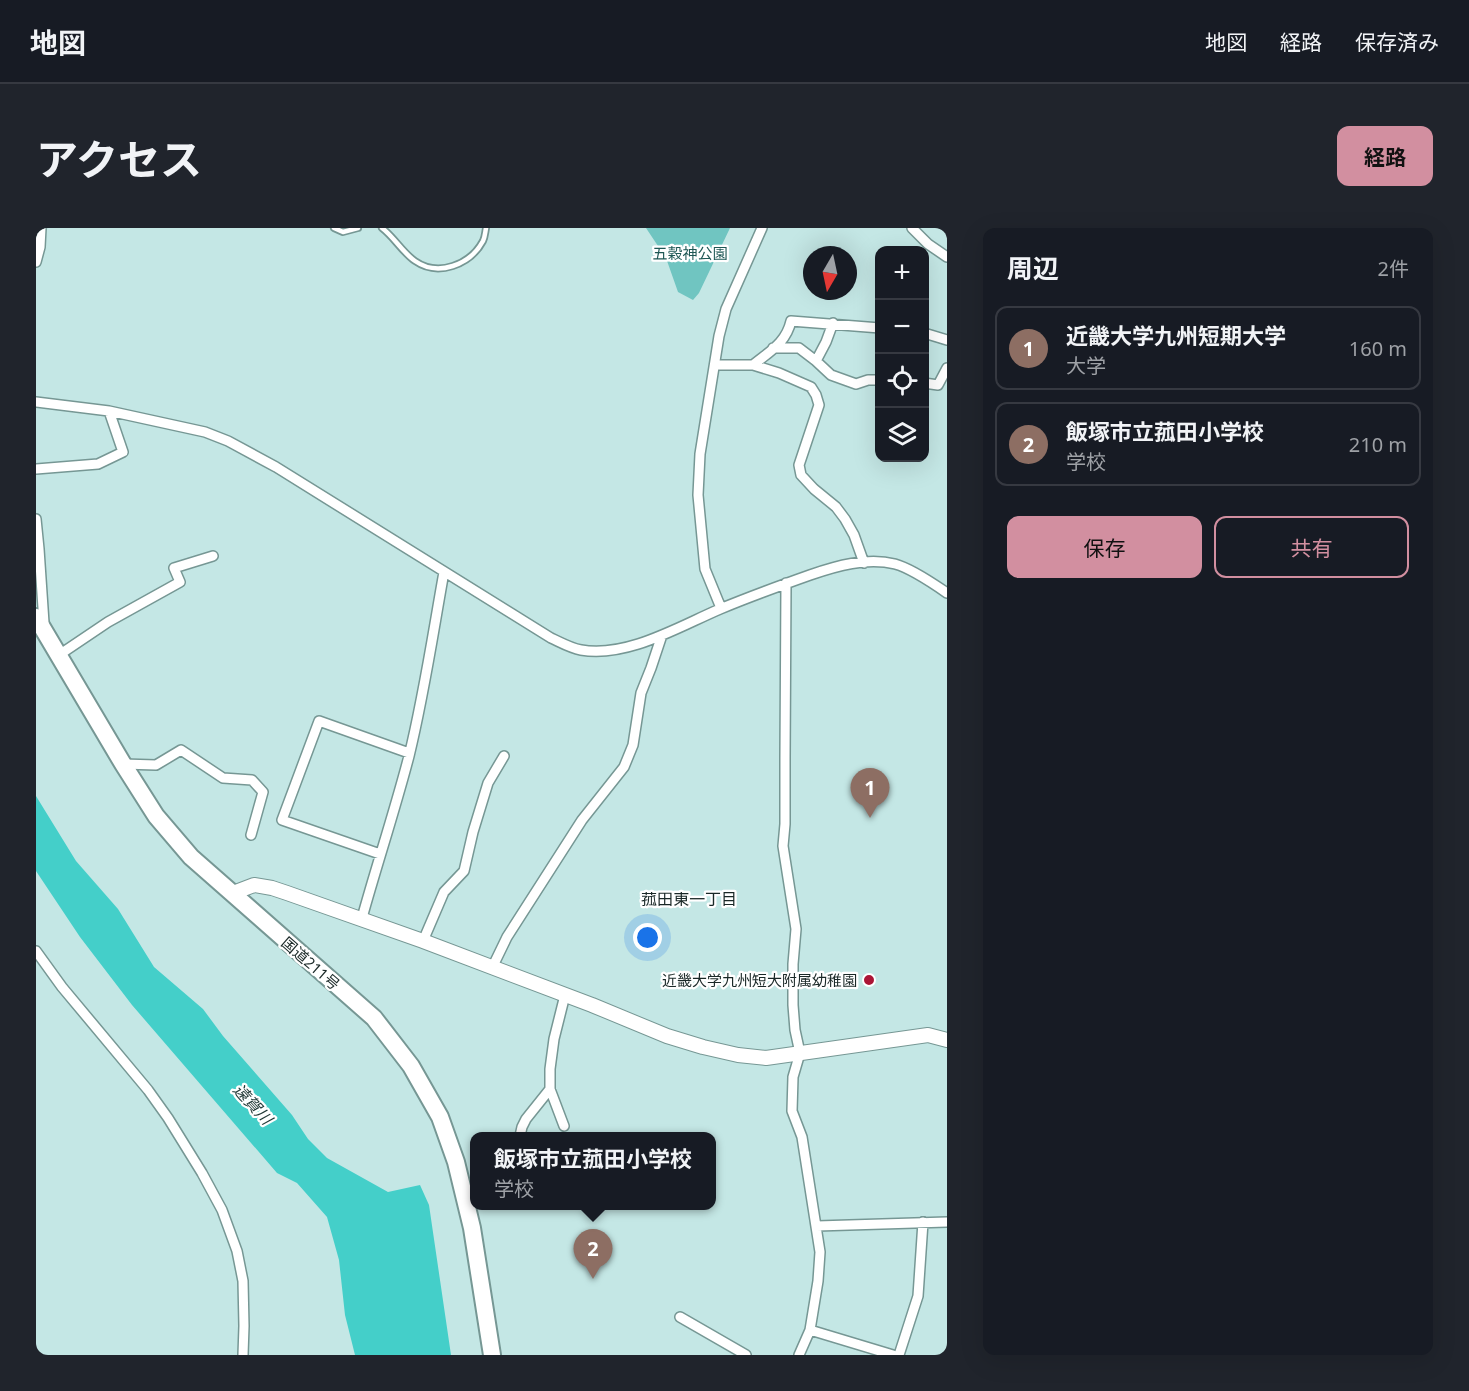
<!DOCTYPE html>
<html lang="ja">
<head>
<meta charset="utf-8">
<style>
  :root { --surface:#171b24; --page:#20242c; --text:#f1f3f6; --muted:#9ea1a6; --line:#363941; --accent:#d28fa0 }
  body { margin:0; font-family:"Noto Sans","Noto Sans JP",sans-serif; background:var(--page); color:var(--text) }
  .controls { position:absolute; right:18px; top:18px; display:grid; overflow:hidden; border-radius:12px; box-shadow:0 6px 24px #0002 }
  .controls button { width:54px; height:54px; display:grid; place-items:center; padding:0; border:0; border-bottom:2px solid var(--line); background:var(--surface); color:var(--text); font:30px sans-serif }
  .compass { position:absolute; left:767px; top:18px; width:54px; height:54px; border-radius:50%; background:var(--surface); box-shadow:0 6px 24px #0002; rotate:189deg }
  .you { position:absolute; left:612px; top:710px; width:21px; height:21px; margin:-15px; border:4px solid #fff; border-radius:50%; background:#1a73e8; box-shadow:0 0 0 9px #1a73e833 }
  .badge { display:grid; place-items:center; width:39px; height:39px; border-radius:50%; background:var(--accent); color:#fff; font-size:20px; font-weight:700 }
  .pin { position:absolute; translate:-50% -50px; filter:drop-shadow(0 2px 3px #0008) }
  .pin::after { content:''; position:absolute; top:32px; width:21px; height:18px; background:inherit; clip-path:polygon(0 0,100% 0,50% 100%) }
  .popup { position:absolute; left:434px; top:904px; width:246px; height:78px; box-sizing:border-box; display:grid; place-content:center; border-radius:12px; background:var(--surface); filter:drop-shadow(0 2px 4px #0005); font-size:20px; white-space:nowrap; color:var(--muted) }
  .popup b { font-size:22px; color:var(--text) }
  .popup::after { content:''; position:absolute; left:50%; top:100%; margin-left:-12px; border:12px solid transparent; border-top-color:var(--surface) }
  .list { margin:0; padding:0; list-style:none }
  h2 { display:flex; justify-content:space-between; align-items:center; height:78px; margin:0; padding:0 24px; font-size:26px }
  h2 small { font-size:20px; font-weight:400; color:var(--muted) }
  .list li { display:grid; grid-template-columns:39px 1fr auto; gap:18px; align-items:center; box-sizing:border-box; height:84px; margin:0 12px 12px; padding:0 12px; border:2px solid var(--line); border-radius:12px }
  .list b { display:block; font-size:22px; white-space:nowrap }
  .list p { margin:0; font-size:20px; white-space:nowrap; color:var(--muted) }
  .list em { font-size:20px; font-style:normal; color:var(--muted) }
  .actions { display:flex; gap:12px; padding:18px 24px }
  .actions a { flex:1; padding:14px 0; border:2px solid var(--accent); border-radius:12px; text-align:center; font-size:21px; color:var(--accent) }
  .actions .main { background:var(--accent); color:#111 }
  .icon { flex:none; width:33px; height:33px; fill:none; stroke:currentColor; stroke-width:2; stroke-linecap:round; stroke-linejoin:round }
  .map { position:relative; flex:none; width:911px; height:1127px; overflow:hidden; border-radius:12px }
  header { display:flex; align-items:center; gap:36px; box-sizing:border-box; height:84px; padding:0 30px; background:var(--surface); border-bottom:2px solid var(--line) }
  header strong { font-size:28px }
  nav { display:flex; gap:33px; margin-inline-start:auto; font-size:21px }
  .intro { display:flex; align-items:center; justify-content:space-between; box-sizing:border-box; height:144px; padding:0 36px }
  h1 { margin:0; font-size:42px }
  .button { padding:15px 27px; border-radius:12px; background:var(--accent); color:#111; font-size:21px; font-weight:700 }
  main { display:flex; gap:36px; padding:0 36px }
  aside { flex:1; background:var(--surface); border-radius:12px; box-shadow:0 6px 24px #0002 }
  .map>svg:first-child { display:block }
  .green { fill:#70c5c1 }
  .water { fill:#44cfc9 }
  .lines { fill:none; stroke-linecap:round; stroke-linejoin:round }
  .lane-casing { stroke:#769794; stroke-width:8 }
  .street-casing { stroke:#769794; stroke-width:12 }
  .secondary-casing { stroke:#769794; stroke-width:16 }
  .highway-casing { stroke:#769794; stroke-width:20 }
  .lane { stroke:#fff; stroke-width:4.5 }
  .street { stroke:#fff; stroke-width:9 }
  .secondary { stroke:#fff; stroke-width:14 }
  .highway { stroke:#fff; stroke-width:16 }
  .poi-dot { fill:#ab1536; stroke:#fff; stroke-width:2 }
  .labels { text-anchor:middle; dominant-baseline:central; stroke-width:4.5; stroke-linejoin:round; paint-order:stroke }
  .park-label { font-size:15px; fill:#1e5754; stroke:#fff }
  .street-label { font-size:15px; fill:#1a2827; stroke:#fff }
  .poi-label { font-size:15px; fill:#1a2827; stroke:#fff; text-anchor:end }
  .neighbourhood-label { font-size:16px; fill:#1a2827; stroke:#fff }
  .water-label { font-size:16px; font-style:italic; fill:#1f3634; stroke:#fff }
</style>
</head>
<body>
<header>
<strong>地図</strong>
<nav><a>地図</a><a>経路</a><a>保存済み</a></nav>
</header>
<div class="intro"><h1>アクセス</h1><a class="button">経路</a></div>
<main>
<div class="map">
<svg width="911" height="1127" viewBox="0 0 911 1127">
  <rect width="100%" height="100%" fill="#c4e7e5"/>
  <path class="green" d="M610,0h84l-31,65 -6,7 -15,-8 -12,-34z"/>
  <path class="water" d="M0,568l40,65 42,48 36,58 49,42 20,27 69,79 16,24 19,19 61,34 32,-7 9,20 22,150h-96l-10,-40 -6,-55 -12,-43 -30,-34 -20,-10 -145,-168 -52,-68 -44,-66z"/>
  <g class="lines">
    <g class="lane-casing">
      <path id="lane" d="M298,0l9,4 15,-4
        M346,0c12,9 21,25 33,33 23,16 55,4 68,-20 2,-4 2,-8 3,-13"/>
    </g>
    <g class="street-casing">
      <path id="street" d="M876,0l16,16 19,13
        M0,34l4,-15 1,-19
        M888,105l23,7
        M737,120h26l17,13 15,14 25,9 12,-4h12
        M780,133l10,-19 7,-19
        M679,137h38l26,8 32,14 5,8 3,10 -20,60 2,10 13,14 22,18 9,12 9,16 10,28
        M717,137c17,-14 33,-22 38,-44l89,7
        M888,155l14,2 9,-17
        M0,174l73,9 96,21 23,9 48,26 275,171c9,4 19,10 30,12 46,8 97,-23 139,-41 29,-12 59,-23 90,-34 26,-9 57,-18 85,-11 15,4 39,20 52,29
        M0,241l62,-5 25,-12 -14,-41
        M0,291l3,30 5,74
        M750,355l-1,174v67l-2,22 13,83 -3,35v41l2,25 5,23 -7,24 -1,34 10,26 18,115 -2,29 -8,49 -11,25
        M685,380l-16,-39 -7,-74 2,-41 19,-118 7,-27 36,-81
        M23,427l49,-33 72,-40 -6,-14 39,-12
        M87,536l33,1 25,-15 42,28 29,2 11,12 -12,43
        M344,626l-98,-34 37,-99 90,32
        M326,690c15,-54 33,-108 47,-162 15,-61 24,-123 35,-184
        M387,713l21,-49 20,-21 9,-39 15,-49 16,-27
        M0,723l26,36 86,103 20,28 34,55 20,37 15,41 6,30 1,45 -1,29
        M456,740l15,-31 75,-117 42,-53 9,-22 8,-52 10,-25 11,-33
        M514,861l14,37
        M484,908l2,-9 4,-8 24,-30v-20l4,-30 11,-44
        M781,998l130,-4
        M644,1089l66,38
        M774,1102l83,25
        M863,1127l19,-59 5,-74"/>
    </g>
    <g class="secondary-casing">
      <path id="secondary" d="M197,665l21,-8 18,3 15,5 136,48 169,64 75,31 36,11 35,8 28,3 162,-23 19,5"/>
    </g>
    <g class="highway-casing">
      <path id="highway" d="M0,389l87,147 33,52 35,41 183,161 37,48 29,51 16,45 16,66 20,127"/>
    </g>
    <use href="#lane" class="lane"/>
    <use href="#street" class="street"/>
    <use href="#secondary" class="secondary"/>
    <use href="#highway" class="highway"/>
  </g>
  <circle class="poi-dot" cx="833" cy="752" r="6"/>
  <g class="labels">
    <g class="park-label">
      <text x="654" y="25">五穀神公園</text>
    </g>
    <g class="street-label">
      <text transform="translate(275 735) rotate(41)">国道211号</text>
    </g>
    <g class="poi-label">
      <text x="821" y="752">近畿大学九州短大附属幼稚園</text>
    </g>
    <g class="neighbourhood-label">
      <text x="653" y="671">菰田東一丁目</text>
    </g>
    <g class="water-label">
      <text transform="translate(217 876) rotate(47)">遠賀川</text>
    </g>
  </g>
</svg>
<div class="controls">
<button>+</button>
<button>−</button>
<button><svg class="icon" aria-label="locate" viewBox="0 0 24 24"><circle cx="12" cy="12" r="6"/><path d="M12 2v4M12 18v4M2 12h4M18 12h4"/></svg></button>
<button><svg class="icon" aria-label="layers" viewBox="0 0 24 24"><path d="M12 4l9 5-9 5-9-5zM3 14l9 5 9-5"/></svg></button>
</div>
<svg class="compass" viewBox="-18 -18 36 36"><path d="M0-13l5 13h-10z" fill="#e53935"/><path d="M0 13l5-13h-10z" fill="#9ea1a6"/></svg>
<div class="you"></div>
<div class="pin badge" style="left:834px;top:590px;background:#8d6e63">1</div>
<div class="pin badge" style="left:557px;top:1051px;background:#8d6e63">2</div>
<div class="popup"><b>飯塚市立菰田小学校</b>学校</div>
</div>
<aside>
<h2>周辺<small>2件</small></h2>
<ul class="list">
<li><span class="badge" style="background:#8d6e63">1</span><div><b>近畿大学九州短期大学</b><p>大学</p></div><em>160 m</em></li>
<li><span class="badge" style="background:#8d6e63">2</span><div><b>飯塚市立菰田小学校</b><p>学校</p></div><em>210 m</em></li>
</ul>
<div class="actions"><a class="main">保存</a><a>共有</a></div>
</aside>
</main>
</body>
</html>
